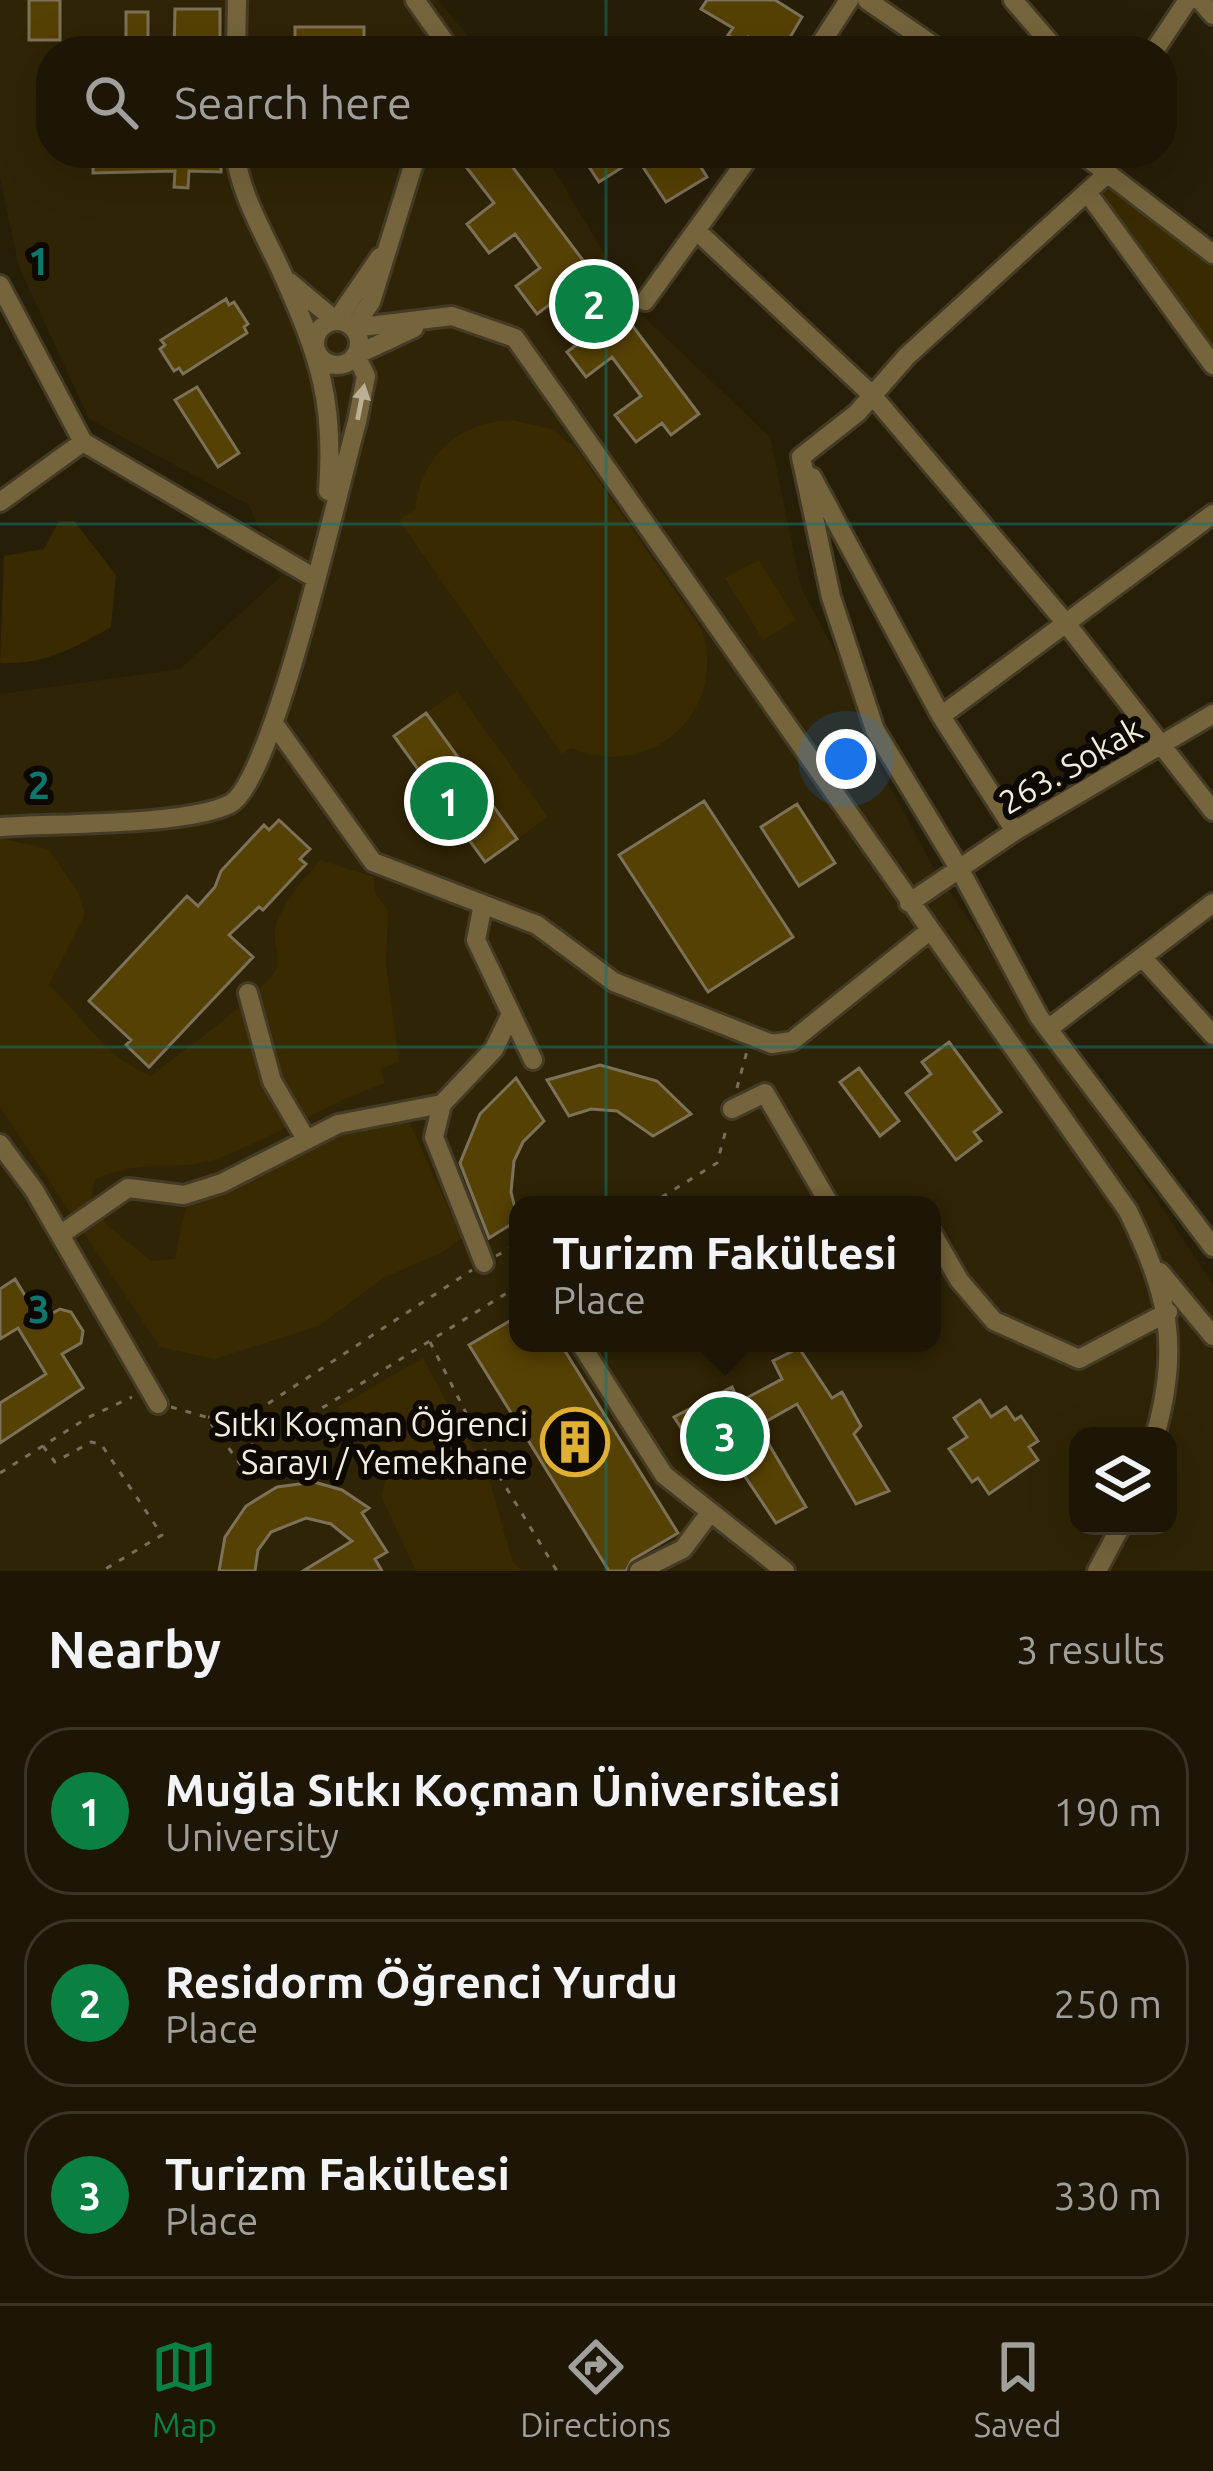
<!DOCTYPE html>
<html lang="en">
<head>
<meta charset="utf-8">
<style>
  :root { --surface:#1d1606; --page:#2a2314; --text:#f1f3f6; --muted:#a09f9b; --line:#3b3528; --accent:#0b8043 }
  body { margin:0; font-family:Ubuntu,sans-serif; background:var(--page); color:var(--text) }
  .controls { position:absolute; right:36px; bottom:36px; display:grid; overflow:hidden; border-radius:24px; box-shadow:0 12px 48px #0002 }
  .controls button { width:108px; height:108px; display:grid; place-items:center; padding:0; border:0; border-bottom:3px solid var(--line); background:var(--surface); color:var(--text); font:60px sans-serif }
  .you { position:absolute; left:846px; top:759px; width:42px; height:42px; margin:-30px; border:9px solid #fff; border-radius:50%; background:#1a73e8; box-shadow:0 0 0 18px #1a73e833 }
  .badge { display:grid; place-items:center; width:78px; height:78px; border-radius:50%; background:var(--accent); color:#fff; font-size:39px; font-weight:700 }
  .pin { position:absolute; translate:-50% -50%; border:6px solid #fff; box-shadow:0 3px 12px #0006 }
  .popup { position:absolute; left:509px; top:1196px; width:432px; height:156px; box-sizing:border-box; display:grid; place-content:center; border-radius:24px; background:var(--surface); filter:drop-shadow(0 3px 9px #0005); font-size:39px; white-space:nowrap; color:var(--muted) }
  .popup b { font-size:45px; color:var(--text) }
  .popup::after { content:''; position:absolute; left:50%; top:100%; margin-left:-24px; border:24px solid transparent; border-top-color:var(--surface) }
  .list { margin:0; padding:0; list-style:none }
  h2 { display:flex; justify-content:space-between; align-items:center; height:156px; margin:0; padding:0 48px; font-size:51px }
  h2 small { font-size:39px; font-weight:400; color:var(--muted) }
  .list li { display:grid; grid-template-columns:78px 1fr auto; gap:36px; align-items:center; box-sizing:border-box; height:168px; margin:0 24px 24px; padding:0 24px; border:3px solid var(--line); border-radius:48px }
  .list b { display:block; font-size:45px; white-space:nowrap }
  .list p { margin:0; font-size:39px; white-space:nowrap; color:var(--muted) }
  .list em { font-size:39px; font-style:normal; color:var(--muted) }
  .icon { flex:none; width:66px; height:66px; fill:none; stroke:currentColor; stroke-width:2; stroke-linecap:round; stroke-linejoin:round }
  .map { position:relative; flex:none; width:1213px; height:1571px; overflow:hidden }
  .search { position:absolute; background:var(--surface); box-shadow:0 12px 48px #0002; left:36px; right:36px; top:36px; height:132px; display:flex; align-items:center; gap:30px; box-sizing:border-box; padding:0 42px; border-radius:48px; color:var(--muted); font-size:45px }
  .sheet { height:732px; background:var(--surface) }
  nav { display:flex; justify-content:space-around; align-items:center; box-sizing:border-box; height:168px; border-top:3px solid var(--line); background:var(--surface); font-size:33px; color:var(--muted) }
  nav a { display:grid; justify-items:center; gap:6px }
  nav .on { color:var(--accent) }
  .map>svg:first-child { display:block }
  .built { fill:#2f2405; fill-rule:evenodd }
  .green { fill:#3a2a00 }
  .building { fill:#564104; stroke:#7c7159; stroke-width:3 }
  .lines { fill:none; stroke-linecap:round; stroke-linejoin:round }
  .minor-casing { stroke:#443b26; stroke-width:24 }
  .path { stroke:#776f5d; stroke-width:3; stroke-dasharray:6 9; stroke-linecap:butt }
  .minor { stroke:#76653c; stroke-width:18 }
  .oneway { fill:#bbb096 }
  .grid { fill:none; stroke:#0f766e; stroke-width:3; stroke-opacity:0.55 }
  .labels { text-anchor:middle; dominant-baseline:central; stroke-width:12; stroke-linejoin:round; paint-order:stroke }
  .street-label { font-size:33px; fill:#f3ede0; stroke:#0d0902 }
  .poi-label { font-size:33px; fill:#f3ede0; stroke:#0d0902; text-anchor:end }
  .grid-label { font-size:39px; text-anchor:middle; font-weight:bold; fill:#0f766e; stroke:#0d0902; stroke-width:12; stroke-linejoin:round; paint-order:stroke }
</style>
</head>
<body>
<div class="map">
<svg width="1213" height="1571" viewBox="0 0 1213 1571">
  <rect width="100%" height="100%" fill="#271e08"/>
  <path class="built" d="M0,0h438l43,51h-430v102h493l76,127 -2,12 152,145 31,150 48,92 16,61 66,123 282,421v287h-1213v-877l180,-25 100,-92 -31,-72 -160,-86 -70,-152 -19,-89zM518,1205h414v138h-414zM1078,1436h90v90h-90z"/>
  <path class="green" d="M1110,185l103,80v90l-118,-155z
    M512,420l39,9 25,19 126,182c27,83 -53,151 -131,118l-9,6 -163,-234 16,-11c6,-53 44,-87 97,-89z
    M59,521h15l42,54 -5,52c-35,20 -69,39 -111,36l4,-107 40,-7z
    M759,560l37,60 -33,20 -38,-62z
    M457,691l91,126 -31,22 -91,-126z
    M0,838l48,11 29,41 8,24 -36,71c37,34 56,74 103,91 26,-23 116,-84 125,-109 3,-12 -4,-26 -2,-37 5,-26 29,-50 45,-70l54,17 1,16 13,18 -2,53 13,98 -19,7 5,14c-57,20 -107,52 -163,74 -43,17 -84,0 -127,23l-4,19 17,27 43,35 24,-2c4,-17 6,-41 14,-56 21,-37 174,-85 218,-86l55,121 -19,14 -58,25 -67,49 -103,33 -55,-12 -160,-240z
    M423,1358l67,124 22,78 10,11h-106l-35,-75 4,-15 -47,-74z"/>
  <path class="building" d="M29,0h31v40h-31z
    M707,0h68l27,17 -20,34h-11l-23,-14 -5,7 -15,-9 5,-7 -32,-19z
    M175,9h45v42h-46z
    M126,12h22v39h-22z
    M295,27h69v24h-69z
    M93,153h128v19l-32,-1 -1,17 -14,-1 1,-16 -82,2z
    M473,153h29l197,261 -28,21 -9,-12 -26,19 -21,-27 26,-19 -29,-39 -26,20 -19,-25 26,-20 -29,-38 -27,20 -21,-28 24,-18 -25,-34 -26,19 -22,-29 27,-21 -27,-35 11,-8z
    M580,153h112l15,24 -41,25 -29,-44 -38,24z
    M226,299l3,6 5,-3 14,22 -4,3 3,6 -64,41 -4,-6 -5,3 -14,-22 5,-4 -4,-5z
    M197,387l42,66 -21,14 -43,-67z
    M426,713l91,126 -32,23 -91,-126z
    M704,801l89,136 -85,55 -89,-137z
    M797,804l38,59 -36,23 -38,-59z
    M279,820l31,29 -10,10 6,5 -43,46 -4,-3 -30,28 24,22 -104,110 -23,-22 5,-5 -42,-39 98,-105 11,10 17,-19 6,-16 43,-46 5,5z
    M949,1042l52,70 -27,20 7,9 -25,19 -50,-67 25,-19 -9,-12z
    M600,1065l57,16 34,33 -38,22 -36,-25 -26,-2 -22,7 -22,-36z
    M859,1068l40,53 -19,15 -40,-54z
    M516,1078l28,43 -21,21 -9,19 -3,31 7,28 -29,18 -29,-75 20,-49z
    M15,1279l25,41 20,-11 11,3 12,19 -2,12 -19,11 21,34 -83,55v-40l46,-29 -28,-46 -18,11v-50z
    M518,1316v27h42l118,190 -46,27 -6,11h-17l-140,-226z
    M799,1348l33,50 10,-6 19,34 -7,8 35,57 -33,13 -59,-100 -39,22 48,81 -30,16 -56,-84 -24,12 -22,-34 58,-30 7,15 43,-23 -9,-18z
    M980,1400l11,17 15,-10 9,13 6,-4 17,25 -9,6 9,13 -49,34 -11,-16 -6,4 -23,-33 18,-12 -13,-19z
    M314,1482l28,8 27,18 -7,5 25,39 -12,7 7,12h-79l49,-30 -21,-17 -25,-6 -35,14 -13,18 -3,21h-36l6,-34 21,-31 31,-19z"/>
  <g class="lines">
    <g class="minor-casing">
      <path id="minor" d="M415,0l29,41 -1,10
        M867,0l74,51
        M1013,0l44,51
        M1200,0l13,15
        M236,51l1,-51
        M816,51l33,-51
        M1154,51l34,-51
        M235,153c6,44 30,82 48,122 36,81 52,126 45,216
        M1081,153l132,101
        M1108,173l-201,183 -50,57 -56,44 30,140 44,133 85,140 79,147 174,230
        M1087,192l126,173
        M698,232l174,163 193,227 148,189
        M288,281l48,40 44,-64
        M0,285l83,157 230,135
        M645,301l107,-148
        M315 343a22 22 0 1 1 44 0a22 22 0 1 1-44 0Z
        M353,328l99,-12 63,22 613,873c40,83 53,134 27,225
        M353,328l18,-26 46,-149
        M812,477l129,239
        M0,502l83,-60
        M275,725l98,137 164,63 77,57 158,62 20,-3 136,-109
        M0,827c54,-4 186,-1 230,-23 43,-22 109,-319 127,-382l9,-46 -10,-21 58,-27
        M1015,831l-74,-115 272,-202
        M909,903l106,-72 198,-117
        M483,904l-7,36 57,120
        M1142,957l71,78
        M248,993l24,88 34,58
        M1048,1029l165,-126
        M732,1109l33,-16 65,112
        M0,1144l34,46 124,214
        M932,1233l27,47 35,41 85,38 89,-47
        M60,1235l68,-47 56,7 38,-12 116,-59 104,-20
        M484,1263l-50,-126 8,-33 52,-55 17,-35
        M1160,1272l53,64
        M580,1343l84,132 121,96
        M639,1571l44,-22 26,-35
        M1097,1571l24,-45"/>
    </g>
    <path class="path" d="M737,1088l10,-37
      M649,1205l68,-42 10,-37
      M496,1256l22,-12
      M430,1342l63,124 64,105
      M171,1407l35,10 40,55
      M208,1417l35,3 18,49
      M243,1420l229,-150
      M244,1420l33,16 241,-150
      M43,1446l12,16 36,-20 10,2 61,91 -60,36
      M0,1473l87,-55 45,-21"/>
    <use href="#minor" class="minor"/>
  </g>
  <defs><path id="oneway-solid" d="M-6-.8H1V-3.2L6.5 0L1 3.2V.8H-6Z" transform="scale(3)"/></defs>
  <use class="oneway" href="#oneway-solid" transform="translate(361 402) rotate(-79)"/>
  <path class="grid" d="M606,0v51M606,153v1418M0,524h1213M0,1047h1213"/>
  <defs>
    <g id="building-ring" transform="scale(3.45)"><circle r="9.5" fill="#0d0902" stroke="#dfb034" stroke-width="1.5"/><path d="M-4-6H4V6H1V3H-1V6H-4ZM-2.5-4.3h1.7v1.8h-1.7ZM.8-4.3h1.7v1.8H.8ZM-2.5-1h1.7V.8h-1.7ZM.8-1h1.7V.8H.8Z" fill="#dfb034"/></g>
  </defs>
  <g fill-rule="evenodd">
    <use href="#building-ring" x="575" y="1442"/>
  </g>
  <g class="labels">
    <g class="street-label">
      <text transform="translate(1070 765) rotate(-30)">263. Sokak</text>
    </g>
    <g class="poi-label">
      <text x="528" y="1423">Sıtkı Koçman Öğrenci<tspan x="528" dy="38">Sarayı / Yemekhane</tspan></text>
    </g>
  </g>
  <g class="grid-label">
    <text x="39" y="275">1</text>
    <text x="39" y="799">2</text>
    <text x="39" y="1323">3</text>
  </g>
</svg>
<div class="controls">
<button><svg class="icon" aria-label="layers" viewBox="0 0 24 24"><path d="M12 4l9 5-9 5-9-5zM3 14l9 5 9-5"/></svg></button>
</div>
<div class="you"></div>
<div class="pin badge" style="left:449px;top:801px">1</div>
<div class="pin badge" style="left:594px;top:304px">2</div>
<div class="pin badge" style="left:725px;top:1436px">3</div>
<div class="popup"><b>Turizm Fakültesi</b>Place</div>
<div class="search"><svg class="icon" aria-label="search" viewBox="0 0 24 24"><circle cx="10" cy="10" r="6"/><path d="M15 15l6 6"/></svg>Search here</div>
</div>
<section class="sheet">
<h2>Nearby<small>3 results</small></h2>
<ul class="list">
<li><span class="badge">1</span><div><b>Muğla Sıtkı Koçman Üniversitesi</b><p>University</p></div><em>190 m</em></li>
<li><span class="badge">2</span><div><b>Residorm Öğrenci Yurdu</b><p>Place</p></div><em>250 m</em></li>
<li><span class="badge">3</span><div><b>Turizm Fakültesi</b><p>Place</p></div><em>330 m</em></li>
</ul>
</section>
<nav>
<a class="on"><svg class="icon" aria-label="map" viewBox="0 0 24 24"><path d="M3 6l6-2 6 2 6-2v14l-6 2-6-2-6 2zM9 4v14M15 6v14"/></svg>Map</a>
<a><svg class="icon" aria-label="directions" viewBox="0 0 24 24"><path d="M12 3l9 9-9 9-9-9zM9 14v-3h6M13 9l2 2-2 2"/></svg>Directions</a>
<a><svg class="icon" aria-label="saved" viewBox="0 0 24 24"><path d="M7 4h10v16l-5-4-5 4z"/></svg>Saved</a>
</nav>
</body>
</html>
